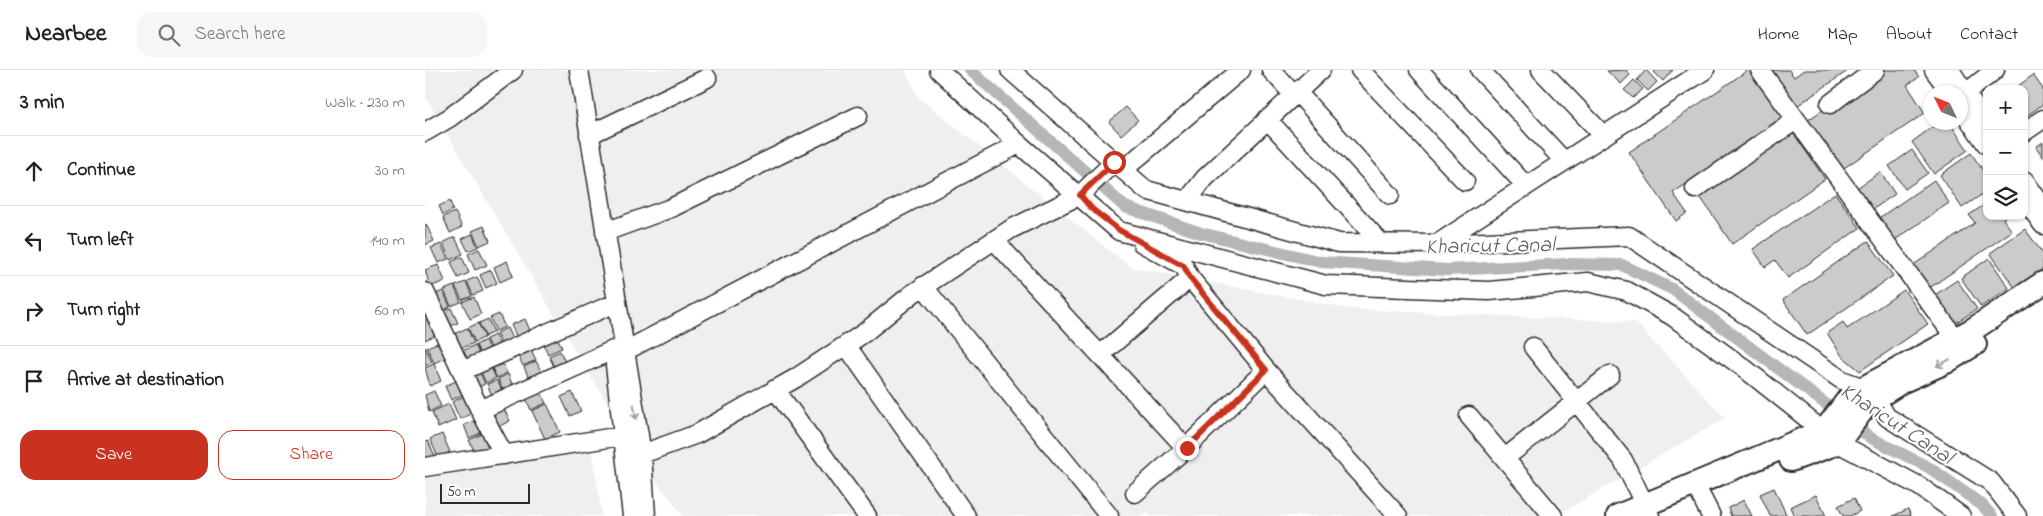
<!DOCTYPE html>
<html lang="en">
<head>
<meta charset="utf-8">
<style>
  :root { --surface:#fff; --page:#f6f6f6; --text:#222; --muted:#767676; --line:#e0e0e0; --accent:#c8321e }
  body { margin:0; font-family:"Indie Flower",sans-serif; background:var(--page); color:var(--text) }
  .controls { position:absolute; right:15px; top:15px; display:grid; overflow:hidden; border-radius:10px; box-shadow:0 1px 4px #0004 }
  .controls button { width:45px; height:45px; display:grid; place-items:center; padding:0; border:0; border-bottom:1px solid var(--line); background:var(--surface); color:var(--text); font:25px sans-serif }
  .compass { position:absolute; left:1498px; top:15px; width:45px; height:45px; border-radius:50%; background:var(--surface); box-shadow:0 1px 4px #0004; rotate:313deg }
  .scale { position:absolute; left:15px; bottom:12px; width:90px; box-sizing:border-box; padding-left:5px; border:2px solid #2b2b2b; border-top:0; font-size:14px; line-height:18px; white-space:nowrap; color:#2b2b2b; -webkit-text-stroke:4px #fff; paint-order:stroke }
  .stop { position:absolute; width:15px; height:15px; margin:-11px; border:4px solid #c8321e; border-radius:50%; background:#fff }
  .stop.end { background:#c8321e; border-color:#fff; box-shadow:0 1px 5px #0008 }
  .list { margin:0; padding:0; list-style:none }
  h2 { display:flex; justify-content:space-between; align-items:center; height:65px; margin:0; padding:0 20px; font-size:21px }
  h2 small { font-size:16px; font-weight:400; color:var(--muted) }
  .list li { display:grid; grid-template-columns:32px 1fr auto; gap:15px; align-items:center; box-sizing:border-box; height:70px; padding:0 20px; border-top:1px solid var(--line) }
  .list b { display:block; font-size:19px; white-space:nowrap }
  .list em { font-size:16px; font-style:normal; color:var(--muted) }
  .actions { display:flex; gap:10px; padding:15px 20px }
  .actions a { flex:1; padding:11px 0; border:1px solid var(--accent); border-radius:15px; text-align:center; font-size:18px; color:var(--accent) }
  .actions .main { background:var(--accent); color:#fff }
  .icon { flex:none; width:28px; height:28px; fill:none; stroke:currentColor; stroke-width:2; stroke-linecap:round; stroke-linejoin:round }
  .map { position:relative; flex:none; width:1618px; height:446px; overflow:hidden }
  header { display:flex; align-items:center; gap:30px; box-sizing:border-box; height:70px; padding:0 25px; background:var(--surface); border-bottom:1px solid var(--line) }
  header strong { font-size:24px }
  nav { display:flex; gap:28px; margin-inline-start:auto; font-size:18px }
  .search { width:350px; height:45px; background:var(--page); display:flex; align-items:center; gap:12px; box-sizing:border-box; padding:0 18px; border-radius:15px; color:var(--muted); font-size:19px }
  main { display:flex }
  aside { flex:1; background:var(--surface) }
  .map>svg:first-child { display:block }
  .built { fill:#efefef }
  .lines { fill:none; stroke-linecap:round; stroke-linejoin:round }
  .canal { stroke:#b6b6b6; stroke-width:12 }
  .building { fill:#cbcbcb; stroke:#2b2b2b }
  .minor-casing { stroke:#2b2b2b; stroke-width:21 }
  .major-casing { stroke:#2b2b2b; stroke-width:26 }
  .minor { stroke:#fff; stroke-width:18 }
  .major { stroke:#fff; stroke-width:22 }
  .oneway { stroke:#a0a0a0 }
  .route { stroke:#c8321e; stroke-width:6 }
  .labels { text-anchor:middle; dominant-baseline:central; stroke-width:4; stroke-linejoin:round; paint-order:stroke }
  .water-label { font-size:22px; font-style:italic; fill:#5c5c5c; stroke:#fff }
</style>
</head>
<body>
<header>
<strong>Nearbee</strong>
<div class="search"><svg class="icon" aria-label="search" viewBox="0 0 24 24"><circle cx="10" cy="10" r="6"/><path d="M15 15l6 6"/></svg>Search here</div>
<nav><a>Home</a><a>Map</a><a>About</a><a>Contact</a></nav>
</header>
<main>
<aside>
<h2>3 min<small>Walk · 230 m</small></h2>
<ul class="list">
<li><svg class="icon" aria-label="ahead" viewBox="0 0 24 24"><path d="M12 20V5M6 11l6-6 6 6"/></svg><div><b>Continue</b></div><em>30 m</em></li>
<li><svg class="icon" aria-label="left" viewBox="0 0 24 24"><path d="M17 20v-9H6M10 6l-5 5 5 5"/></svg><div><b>Turn left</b></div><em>140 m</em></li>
<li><svg class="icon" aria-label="right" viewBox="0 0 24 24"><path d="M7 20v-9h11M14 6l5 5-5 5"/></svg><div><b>Turn right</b></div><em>60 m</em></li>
<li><svg class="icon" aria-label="arrive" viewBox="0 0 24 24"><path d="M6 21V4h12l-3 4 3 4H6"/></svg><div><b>Arrive at destination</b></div></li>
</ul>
<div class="actions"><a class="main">Save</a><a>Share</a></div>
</aside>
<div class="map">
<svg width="1618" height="446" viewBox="0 0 1618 446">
  <rect width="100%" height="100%" fill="#fff"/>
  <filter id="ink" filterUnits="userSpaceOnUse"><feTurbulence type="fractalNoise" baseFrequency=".02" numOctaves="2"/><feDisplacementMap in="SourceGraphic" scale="10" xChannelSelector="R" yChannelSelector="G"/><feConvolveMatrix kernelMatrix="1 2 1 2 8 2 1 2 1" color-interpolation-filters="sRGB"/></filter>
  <g filter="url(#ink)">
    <path class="built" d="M0,0h480l13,27 212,170 220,42 285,13 90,96 -169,98h-405l-4,-3 -4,3h-460l-32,-42 -69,-112 -157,-266z
      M166,375l11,71h-177v-40z"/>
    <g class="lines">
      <path class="canal" d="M545,0l155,137 76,26 120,29 126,8 119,-6 56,1 50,24 199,149 59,30 52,37 10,11"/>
    </g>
    <path class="building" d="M1201,0l4,5 -9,9 -14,-13z
      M1221,0l11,12 -9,9 -11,-11z
      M1231,0h17l-10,11 -9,-9z
      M1323,0h2l33,47 -110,76 14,20 -11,8 -47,-69z
      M1343,0h21l5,7 10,-7h45l-55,38z
      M1457,0h32l5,7 -12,8 18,28 -87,59 -33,-50z
      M1608,5l10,14v15l-19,14v-29h-10z
      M1209,10l9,9 -10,9 -9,-8z
      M701,37l12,13 -17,15 -12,-13z
      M1514,52h10l19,28 -34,24 -22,-32z
      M1367,61l33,48 -93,65 -33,-49z
      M1618,72v15l-7,-10z
      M1487,80l16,23 -23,16 -16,-23z
      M1546,83l16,23v15l-25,17 -22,-33z
      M1455,102l15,22 -23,16 -15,-22z
      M1509,110l15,23 -54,37 -16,-22z
      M1410,123l25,35 -72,50 -13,-18 -10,7 -12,-18z
      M25,131l3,9 -10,5 -4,-9z
      M1562,133v13h19l-3,3 9,12 -84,58 -16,-23 63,-43 -6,-8z
      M30,142l7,15 -12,6 -7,-16z
      M1,154l8,17 -9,4v-20z
      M59,156l6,15 -11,5 -7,-15z
      M1600,159l18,25v15l-28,19 -25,-35z
      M47,164l6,13 -10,4 -6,-12z
      M30,167l8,17 -13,6 -7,-17z
      M1443,171l25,35 -86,59 -24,-35z
      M16,174l7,15 -10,4 -7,-15z
      M54,179l8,16 -12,5 -7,-16z
      M37,187l7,16 -11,5 -7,-16z
      M1564,188l20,30 -28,19 -20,-29z
      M82,191l6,15 -13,6 -6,-15z
      M13,195l7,16 -15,6 -5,-17z
      M66,200l6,13 -11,5 -6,-13z
      M52,207l6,14 -10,4 -6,-14z
      M1532,210l20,29 -29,19 -19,-29z
      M41,212l6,14 -10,4 -7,-14z
      M29,216l7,16 -10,4 -7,-16z
      M1479,220l24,34 -68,47 -18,-15 -15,-23 16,-11 4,7z
      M18,221l7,16 -12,5 -7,-16z
      M49,227l7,17 -11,5 -8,-17z
      M26,238l7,15 -12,5 -7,-15z
      M74,244l6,13 -9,4 -6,-13z
      M4,248l7,17 -11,5v-20z
      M63,249l6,13 -9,4 -6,-13z
      M100,249l7,16 -13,7 -8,-17z
      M53,253l7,14 -10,5 -7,-14z
      M42,258l7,15 -13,5 -7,-14z
      M82,258l8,17 -11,5 -8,-17z
      M130,262l7,16 -14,6 -7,-15z
      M70,265l7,15 -9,4 -7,-15z
      M60,270l7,16 -9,4 -7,-15z
      M15,272l7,15 -13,6 -7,-16z
      M50,275l7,15 -13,6 -7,-15z
      M104,275l7,15 -13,6 -7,-15z
      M0,277l7,15 -7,4z
      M135,281l7,15 -11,5 -7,-15z
      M75,289l7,14 -10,5 -7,-14z
      M111,291l8,16 -13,6 -7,-16z
      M64,293l7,15 -10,5 -7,-15z
      M9,294l7,17 -11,5 -5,-18z
      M53,298l7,16 -12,6 -7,-16z
      M83,304l7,17 -10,5 -7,-17z
      M33,310l6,14 -13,6 -6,-14z
      M72,310l7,15 -10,5 -7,-16z
      M113,317l8,16 -15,7 -7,-16z
      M9,321l7,15 -12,6 -4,-17z
      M147,322l9,19 -11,5 -9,-19z
      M41,325l7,18 -13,6 -8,-17z
      M24,334l7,16 -18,8 -6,-16z
      M122,334l13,28 -15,7 -13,-28z
      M77,335l8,16 -17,8 -7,-16z
      M51,350l5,13 -12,5 -5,-13z
      M17,364l8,18 -12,5 -8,-18z
      M57,364l7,15 -13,6 -7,-15z
      M3,371l7,15 -10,4v-18z
      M1349,418l12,26 -5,2h-11l-10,-22z
      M1391,425l10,21h-32l-4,-9z
      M1429,428l6,13 -10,5h-7l-5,-10z
      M1319,430l8,16h-21l-3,-8z
      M1483,439l3,7h-18z"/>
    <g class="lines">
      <g class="minor-casing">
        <path id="minor" d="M154,0l63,384 4,62
          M514,0l80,74 100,87 207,54 163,6 99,-9 39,9 45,25 72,52 94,75 81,43 42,30
          M585,0l136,120 193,53 98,1 192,-8 213,144 22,8 11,10 12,19 104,65 26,34
          M846,0l22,24
          M935,0l105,111
          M994,0l107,116
          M1055,0l84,91
          M1116,0l63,66
          M1335,0l196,269
          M1509,0l16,22
          M1525,0l37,55
          M872,22l93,103
          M1541,23l29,-23
          M1405,34l45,-34
          M1536,38l26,37
          M842,49l114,124
          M0,62l24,-14 64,-48
          M1599,62l19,-13
          M164,65l118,-57
          M698,100l118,-100
          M1599,110l19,27
          M1270,119l101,-69
          M1600,129l18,26
          M762,131l18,-23 116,-108
          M180,162l66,-24 187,-92
          M569,170l192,208
          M717,173l42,23 6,12 76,92 132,146
          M1012,174l268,-174
          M498,216l186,230
          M0,222l55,118 24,45
          M421,275l120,171
          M1108,277l90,113 27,56
          M200,281l394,-207
          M675,285l90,-77
          M190,295l17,151
          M37,301l144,-64
          M350,319l92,127
          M55,340l133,-60
          M1044,346l84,100
          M201,387l16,-3 55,-20 99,-56 68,-45 48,-39 99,-65 69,-34 34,-33
          M1080,388l105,-83
          M0,397l209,-33
          M710,423l51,-45 80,-78
          M1276,426l10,20"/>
      </g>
      <g class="major-casing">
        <path id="major" d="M1366,390l47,-17 30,-40 35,-22 43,-19 29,-18
          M1193,446l207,-86 27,-36 120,-64 71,-47"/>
      </g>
      <use href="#minor" class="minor"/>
      <use href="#major" class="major"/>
    </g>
    <defs><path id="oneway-shaft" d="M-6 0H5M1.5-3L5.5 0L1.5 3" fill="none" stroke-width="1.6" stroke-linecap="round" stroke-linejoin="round" transform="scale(1.25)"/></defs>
    <g class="oneway">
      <use href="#oneway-shaft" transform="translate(1518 293) rotate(153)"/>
      <use href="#oneway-shaft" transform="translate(210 342) rotate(80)"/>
    </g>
  </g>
  <g class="lines" filter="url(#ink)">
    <path class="route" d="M689,92l-34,33 12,14 27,21 65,36 6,12 76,92 -79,78"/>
  </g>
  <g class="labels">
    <g class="water-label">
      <text transform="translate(1065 177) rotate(-1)">Kharicut Canal</text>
      <text transform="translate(1471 355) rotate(33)">Kharicut Canal</text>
    </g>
  </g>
</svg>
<div class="controls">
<button>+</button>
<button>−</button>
<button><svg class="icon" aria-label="layers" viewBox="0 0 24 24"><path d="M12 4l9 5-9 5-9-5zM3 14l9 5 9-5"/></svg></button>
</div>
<svg class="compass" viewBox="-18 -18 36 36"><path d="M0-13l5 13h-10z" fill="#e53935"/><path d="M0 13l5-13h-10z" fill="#767676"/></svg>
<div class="scale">50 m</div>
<div class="stop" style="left:689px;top:92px"></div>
<div class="stop end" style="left:762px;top:378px"></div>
</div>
</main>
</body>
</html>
